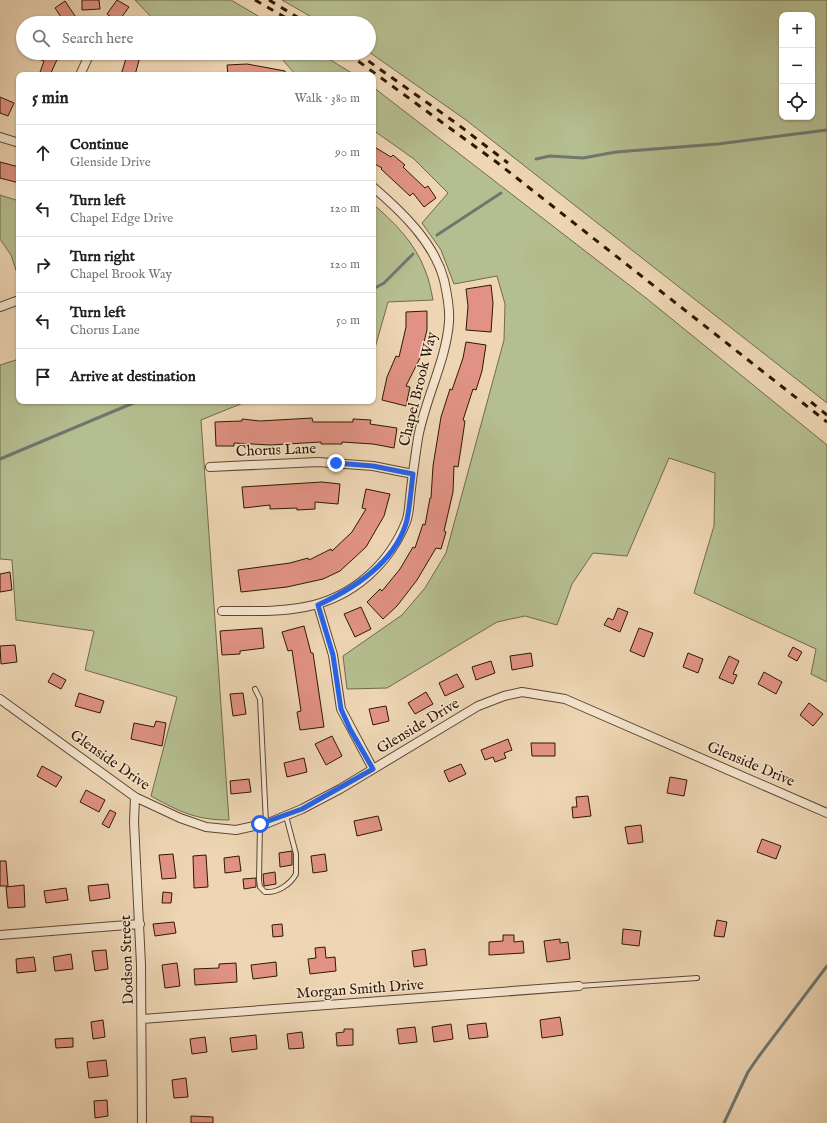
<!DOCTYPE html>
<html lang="en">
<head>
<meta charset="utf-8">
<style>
  :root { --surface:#fff; --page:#f2f2f2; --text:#222; --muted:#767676; --line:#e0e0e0 }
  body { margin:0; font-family:"IM FELL English",serif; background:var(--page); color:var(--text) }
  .controls { position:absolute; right:12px; top:12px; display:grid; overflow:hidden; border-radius:8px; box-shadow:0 1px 3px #0004 }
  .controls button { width:36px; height:36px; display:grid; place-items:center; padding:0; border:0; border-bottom:1px solid var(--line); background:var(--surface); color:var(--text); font:20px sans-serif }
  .stop { position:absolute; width:12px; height:12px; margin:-9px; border:3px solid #2563eb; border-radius:50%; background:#fff }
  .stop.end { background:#2563eb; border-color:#fff; box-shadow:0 1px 4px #0008 }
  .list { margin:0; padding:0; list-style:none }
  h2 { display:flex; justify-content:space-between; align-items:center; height:52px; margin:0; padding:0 16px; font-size:17px }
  h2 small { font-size:13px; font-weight:400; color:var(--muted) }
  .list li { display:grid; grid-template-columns:26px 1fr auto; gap:12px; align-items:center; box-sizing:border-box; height:56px; padding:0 16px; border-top:1px solid var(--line) }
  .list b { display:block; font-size:15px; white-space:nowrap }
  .list p { margin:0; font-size:13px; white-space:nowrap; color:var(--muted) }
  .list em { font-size:13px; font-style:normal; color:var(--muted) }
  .icon { flex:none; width:22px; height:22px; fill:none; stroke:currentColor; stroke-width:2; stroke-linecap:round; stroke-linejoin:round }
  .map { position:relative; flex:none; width:827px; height:1123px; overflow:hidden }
  .search { position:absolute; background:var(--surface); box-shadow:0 1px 3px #0004; left:16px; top:16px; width:360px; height:44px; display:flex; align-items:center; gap:10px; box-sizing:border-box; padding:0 14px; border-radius:22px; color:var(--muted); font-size:15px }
  .panel { position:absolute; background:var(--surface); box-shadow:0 1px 3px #0004; left:16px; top:72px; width:360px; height:332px; border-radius:8px }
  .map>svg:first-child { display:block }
  .green { fill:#b5be90; stroke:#726a4a; fill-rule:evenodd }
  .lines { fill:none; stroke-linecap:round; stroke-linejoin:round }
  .stream { stroke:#70776f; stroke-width:3 }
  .building { fill:#e19284; stroke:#2f1705 }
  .service-casing { stroke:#5f4731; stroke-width:6 }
  .minor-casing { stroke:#5f4731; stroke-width:10 }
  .service { stroke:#f4e4ce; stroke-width:4 }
  .minor { stroke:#f4e4ce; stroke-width:8 }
  .rail { stroke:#2f1705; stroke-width:3; stroke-dasharray:7 7; stroke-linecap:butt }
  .route { stroke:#2563eb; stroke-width:5 }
  .labels { text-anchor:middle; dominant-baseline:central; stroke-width:3; stroke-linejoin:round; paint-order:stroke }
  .street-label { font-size:15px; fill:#2f1705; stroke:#f4e4ce }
</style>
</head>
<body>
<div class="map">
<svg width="827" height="1123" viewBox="0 0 827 1123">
  <rect width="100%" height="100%" fill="#eed6b4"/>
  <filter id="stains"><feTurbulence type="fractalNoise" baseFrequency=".005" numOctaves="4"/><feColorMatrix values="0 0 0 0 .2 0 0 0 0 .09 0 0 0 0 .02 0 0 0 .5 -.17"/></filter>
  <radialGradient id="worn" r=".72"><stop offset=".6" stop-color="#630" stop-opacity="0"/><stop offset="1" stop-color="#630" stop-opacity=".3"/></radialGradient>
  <path class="green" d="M135,0h96l39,23h-113z
    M282,0h545v403l-361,-283 -97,-68v-29h-47zM782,15h30v102h-30z
    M270,53h49l36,22h-59l-15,-17z
    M373,87l273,211 181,147v237l-16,-8 5,-25 -122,-56 20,-67 1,-53 -46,-15 -42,98 -34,-3 -21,31 -15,41 -32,-9 -28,6 -110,66 -40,1 -4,-33 59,-41 23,-27 21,-35 58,-213 1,-36 -8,-28 -43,8 -13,-34 -19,-27 26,-30 -34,-34 -41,-29z
    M0,195l19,6v78l-8,-24 -11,-16z
    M373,204c21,18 42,39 52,66 4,9 6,20 8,30l-45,2 -15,53z
    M19,359v42h229l-47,19 28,400c-33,0 -49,-8 -78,-24l26,-99 -92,-27 9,-39 -78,-11 -4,-60 -12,-1v-194z"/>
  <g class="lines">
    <path class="stream" d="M536,159l14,-3 33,2 33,-6 102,-8 109,-14
      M437,235l64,-42
      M373,289l11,-6 29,-29
      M0,459l138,-58
      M724,1123l24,-51 11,-16 68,-90"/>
  </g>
  <path class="building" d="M82,0h17l1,9 -18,1z
    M117,0l12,7 -11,15 -11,-8z
    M65,1l10,15 -10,7 -10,-15z
    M25,53h35l-10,22h-11l5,-14z
    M131,53h10l-6,22h-14l6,-20 3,1z
    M247,64l38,7v4h-57l-1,-10z
    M0,97l14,6 -6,13 -8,-3z
    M373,146l18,11 2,-2 12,10 -2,2 22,21 3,-2 8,12 -12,9 -11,-14 -3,3 -29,-27 1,-1 -9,-5z
    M0,162l19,5v16l-19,-5z
    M491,285l2,18 -2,29 -25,-2 2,-24 -2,-17z
    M427,311v19l-7,28 -14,28 4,1 -4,19 -24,-6 5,-23 9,-21 3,1 7,-30v-15z
    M466,342l20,3 -4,26 -6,19 -3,-1 -10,31 2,1 -4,27 -3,19 -4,-1 -1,26 -9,39 2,1 -5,17 -5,-1 -19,32 -20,26 -14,13 -16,-17 13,-13 2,2 18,-22 13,-22 2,1 8,-24 2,1 5,-27h1l2,-32 8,-49 9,-28 2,1 11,-32z
    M312,418l1,4h40v-3l18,1 -1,4 27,4 -3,20 -21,-4 -31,-2v2h-21v-2l-51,3 -36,-2v3h-18l-1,-24 27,-1v-2l18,2z
    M322,482l18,2 -2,20 -23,-2v7l-18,1v-2l-27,1v-4l-26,3 -2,-21z
    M366,489l24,5 -6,22 -18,31 -26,24 -17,8 -36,8 -46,5 -3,-22 52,-7 18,-5 1,2 22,-11 1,2 20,-19 14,-23 -4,-1z
    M10,572l2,18 -12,2v-18z
    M361,607l10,22 -16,8 -11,-23z
    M618,608l10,4 -8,20 -16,-7 4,-7 5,2z
    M304,626l7,27h2l11,74 -24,3 -3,-18 4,-1 -9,-61 -4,1 -6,-19z
    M262,628l2,20 -24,3v3l-18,1 -2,-24z
    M639,628l14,5 -9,24 -14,-6z
    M15,645l2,17 -16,2 -1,-18z
    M793,647l9,5 -5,9 -9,-5z
    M531,653l2,13 -21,4 -2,-14z
    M688,653l15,6 -5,14 -15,-6z
    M729,656l10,5 -6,13 4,1 -4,9 -14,-6z
    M491,661l4,12 -19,7 -4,-13z
    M764,672l18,10 -6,12 -18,-10z
    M53,673l13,7 -5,9 -13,-7z
    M457,674l7,13 -19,9 -6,-13z
    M426,692l7,12 -18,10 -7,-11z
    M79,693l25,8 -4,12 -25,-7z
    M243,693l3,21 -13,2 -3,-22z
    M809,703l14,11 -10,12 -13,-11z
    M386,706l3,15 -16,4 -4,-16z
    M156,721l10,2 -4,23 -31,-7 3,-16 20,4z
    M332,736l10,20 -16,9 -11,-21z
    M508,739l4,11 -8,3 2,5 -11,4 -2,-5 -8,3 -4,-10z
    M531,743h24v13h-23z
    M304,758l3,14 -20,5 -3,-14z
    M461,764l5,10 -17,8 -5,-11z
    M42,766l20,11 -6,10 -19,-11z
    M670,777l17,3 -3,16 -17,-3z
    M249,779l2,13 -20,2 -1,-13z
    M86,790l19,10 -6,12 -19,-10z
    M588,796l3,20 -18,2 -1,-11h5l-1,-10z
    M110,810l6,3 -7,15 -7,-4z
    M378,816l4,14 -25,6 -3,-15z
    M641,825l2,17 -15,2 -3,-17z
    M762,839l19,7 -5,13 -19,-7z
    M292,851v14l-12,2 -1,-14z
    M173,854l3,24 -14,1 -3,-24z
    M325,854l2,17 -14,2 -2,-17z
    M206,855l2,32 -14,1 -1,-32z
    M239,856l2,15 -16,2 -1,-15z
    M0,861h6l2,25h-8z
    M275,872l1,12 -12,2 -1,-12z
    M256,878v9l-12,2 -1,-10z
    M108,884l2,14 -20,3 -2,-15z
    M24,885l1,22 -17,1 -2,-21z
    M66,888l2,12 -22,3 -2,-12z
    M163,892l9,1 -1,10h-9z
    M717,920l10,2 -3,15 -10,-1z
    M174,922l2,11 -21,3 -2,-12z
    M282,924l1,12 -10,1 -1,-12z
    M623,929l18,2 -2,15 -17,-2z
    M503,935h11v7l9,-1 1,12 -35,2v-13l14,-1z
    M560,939v4l8,-1 2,17 -23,3 -3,-21z
    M325,947l1,11 9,-1 1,14 -26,3 -2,-15 8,-1 -1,-10z
    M425,949l2,16 -13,2 -2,-16z
    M106,950l2,19 -13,2 -3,-20z
    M71,954l2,15 -18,2 -2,-14z
    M34,957l2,14 -19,2 -1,-14z
    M276,962l1,14 -24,3 -2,-14z
    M177,963l3,23 -15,2 -3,-23z
    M236,963l1,19 -42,3 -1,-16 25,-1v-4z
    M560,1017l3,18 -21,3 -2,-18z
    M103,1020l2,17 -12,2 -2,-17z
    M486,1023l2,14 -19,2 -2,-14z
    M451,1024l2,15 -19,3 -2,-15z
    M415,1027l2,15 -18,2 -2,-15z
    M344,1029h9v16l-16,1 -1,-13 8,-1z
    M302,1032l2,16 -15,1 -2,-15z
    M256,1035l1,14 -25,3 -2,-14z
    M205,1037l2,15 -15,2 -2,-15z
    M73,1038v9l-17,1 -1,-9z
    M106,1060l2,16 -19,2 -2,-16z
    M186,1078l2,19 -14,1 -2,-18z
    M107,1100l1,16 -13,2 -1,-17z
    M191,1116l22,1v6h-22z"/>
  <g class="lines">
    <g class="service-casing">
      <path id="service" d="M255,689l5,10 6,124
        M260,825l-1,55 1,7 5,5c12,1 25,-7 31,-18v-20l-10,-38
        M579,986l118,-8"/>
    </g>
    <g class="minor-casing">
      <path id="minor" d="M80,75l10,-22
        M0,137l19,6
        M0,307l19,-7
        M210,467l108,-5 55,4 40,8
        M318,605l15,50 8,54 32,60
        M222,611c54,0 102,4 146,-35 16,-14 30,-34 38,-54 3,-7 3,-16 4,-24 2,-20 5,-40 8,-60 7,-39 28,-77 31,-116 1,-14 -2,-29 -5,-42 -10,-38 -43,-69 -71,-93
        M0,699l135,98 45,21 26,9 30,3 32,-7 34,-14 38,-20 138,-83 26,-10 18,-4 43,7 262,114
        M135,797l-1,25 7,143 1,158
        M0,935l140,-11
        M142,1019l437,-33"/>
    </g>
    <use href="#service" class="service"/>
    <use href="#minor" class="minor"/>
    <path class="rail" d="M255,0l40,23
      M269,0l38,23
      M347,53l152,111 328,258
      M357,53l99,70 52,40
      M811,402l16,13"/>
  </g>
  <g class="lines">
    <path class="route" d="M260,824l42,-15 71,-40 -23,-40 -9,-20 -8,-54 -15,-50c37,-17 78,-43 89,-85 3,-15 4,-31 6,-46l-40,-8 -37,-3"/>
  </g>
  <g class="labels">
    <g class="street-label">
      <text transform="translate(418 389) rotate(-76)">Chapel Brook Way</text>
      <text transform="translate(276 450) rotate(-2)">Chorus Lane</text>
      <text transform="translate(418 726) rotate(-31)">Glenside Drive</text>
      <text transform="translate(110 760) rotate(35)">Glenside Drive</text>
      <text transform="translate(751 764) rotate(23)">Glenside Drive</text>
      <text transform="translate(127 960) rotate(-92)">Dodson Street</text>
      <text transform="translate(360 989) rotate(-4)">Morgan Smith Drive</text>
    </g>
  </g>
  <rect width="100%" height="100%" filter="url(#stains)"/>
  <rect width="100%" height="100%" fill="url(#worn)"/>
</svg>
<div class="controls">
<button>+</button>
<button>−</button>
<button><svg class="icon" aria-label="locate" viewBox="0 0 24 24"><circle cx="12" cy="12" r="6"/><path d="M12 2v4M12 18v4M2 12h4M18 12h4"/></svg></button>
</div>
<div class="stop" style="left:260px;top:824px"></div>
<div class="stop end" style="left:336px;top:463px"></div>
<div class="search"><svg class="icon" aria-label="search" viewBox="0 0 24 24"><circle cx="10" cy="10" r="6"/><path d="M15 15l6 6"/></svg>Search here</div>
<section class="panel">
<h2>5 min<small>Walk · 380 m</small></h2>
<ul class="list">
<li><svg class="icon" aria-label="ahead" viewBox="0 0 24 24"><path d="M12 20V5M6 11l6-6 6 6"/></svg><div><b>Continue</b><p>Glenside Drive</p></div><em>90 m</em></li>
<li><svg class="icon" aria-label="left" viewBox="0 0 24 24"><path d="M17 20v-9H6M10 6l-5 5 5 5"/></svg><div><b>Turn left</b><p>Chapel Edge Drive</p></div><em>120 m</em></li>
<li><svg class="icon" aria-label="right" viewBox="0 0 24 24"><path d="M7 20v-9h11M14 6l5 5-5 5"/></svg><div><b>Turn right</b><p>Chapel Brook Way</p></div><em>120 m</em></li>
<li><svg class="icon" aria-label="left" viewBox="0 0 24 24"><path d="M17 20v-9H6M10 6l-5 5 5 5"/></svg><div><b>Turn left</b><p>Chorus Lane</p></div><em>50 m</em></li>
<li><svg class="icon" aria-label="arrive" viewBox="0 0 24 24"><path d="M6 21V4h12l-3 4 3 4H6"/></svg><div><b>Arrive at destination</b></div></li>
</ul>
</section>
</div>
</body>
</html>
